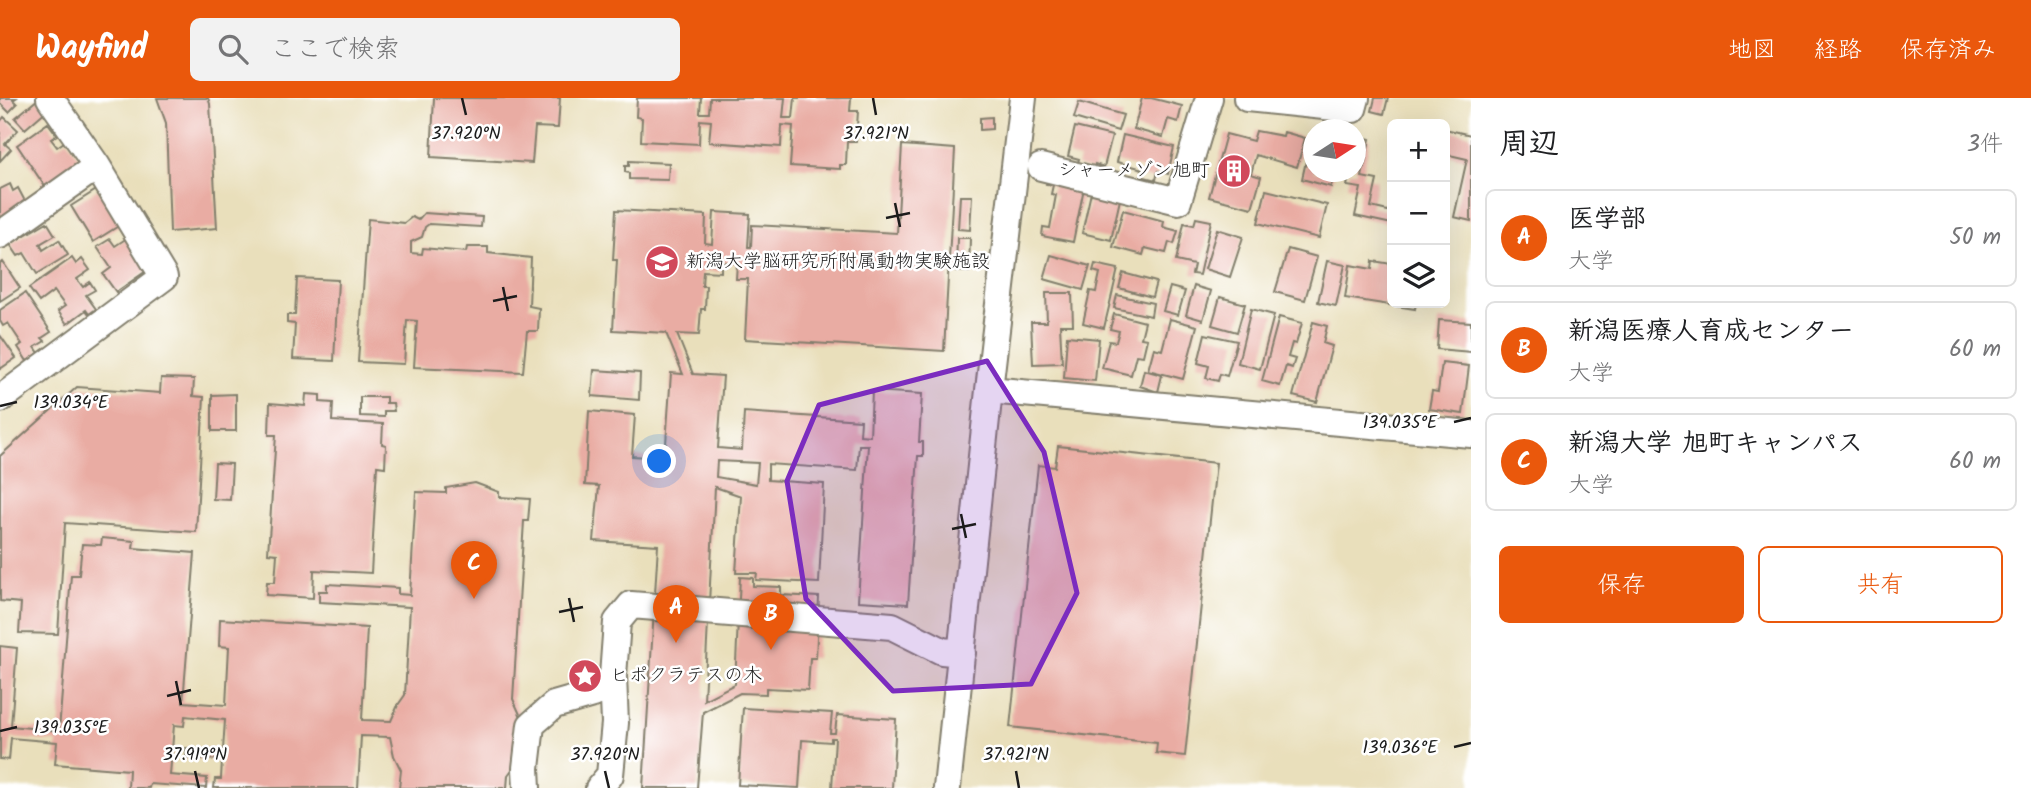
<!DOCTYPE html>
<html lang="ja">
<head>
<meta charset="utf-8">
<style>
  :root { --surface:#fff; --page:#f2f2f2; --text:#202124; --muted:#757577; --line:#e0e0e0; --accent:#ea580c }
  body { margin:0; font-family:Kalam,"Klee One",sans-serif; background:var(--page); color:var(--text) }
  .controls { position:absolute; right:21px; top:21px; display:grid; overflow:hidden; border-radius:10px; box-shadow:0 7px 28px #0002 }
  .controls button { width:63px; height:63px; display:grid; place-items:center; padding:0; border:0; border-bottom:2px solid var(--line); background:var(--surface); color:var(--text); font:35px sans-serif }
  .compass { position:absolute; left:1303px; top:21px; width:63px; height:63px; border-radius:50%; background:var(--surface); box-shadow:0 7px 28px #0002; rotate:78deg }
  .you { position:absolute; left:660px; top:364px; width:24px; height:24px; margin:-18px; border:5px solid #fff; border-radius:50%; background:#1a73e8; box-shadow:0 0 0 10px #1a73e833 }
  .badge { display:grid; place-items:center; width:46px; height:46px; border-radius:50%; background:var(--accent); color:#fff; font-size:23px; font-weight:700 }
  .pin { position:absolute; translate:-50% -58px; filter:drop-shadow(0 2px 4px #0008) }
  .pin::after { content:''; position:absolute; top:37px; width:24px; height:21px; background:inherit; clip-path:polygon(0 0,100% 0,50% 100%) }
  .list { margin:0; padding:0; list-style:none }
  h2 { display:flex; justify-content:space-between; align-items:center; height:91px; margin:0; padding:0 28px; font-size:30px }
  h2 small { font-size:23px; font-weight:400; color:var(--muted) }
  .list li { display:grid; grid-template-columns:46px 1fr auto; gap:21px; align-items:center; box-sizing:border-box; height:98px; margin:0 14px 14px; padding:0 14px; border:2px solid var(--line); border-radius:10px }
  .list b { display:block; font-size:26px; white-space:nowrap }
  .list p { margin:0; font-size:23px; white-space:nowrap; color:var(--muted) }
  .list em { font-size:23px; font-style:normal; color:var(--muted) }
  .actions { display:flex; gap:14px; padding:21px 28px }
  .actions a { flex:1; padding:16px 0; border:2px solid var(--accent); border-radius:10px; text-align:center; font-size:24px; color:var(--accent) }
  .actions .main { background:var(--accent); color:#fff }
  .icon { flex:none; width:38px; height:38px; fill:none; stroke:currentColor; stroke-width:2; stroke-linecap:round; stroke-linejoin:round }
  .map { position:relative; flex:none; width:1471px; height:690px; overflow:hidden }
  header { display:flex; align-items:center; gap:42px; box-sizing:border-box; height:98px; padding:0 35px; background:var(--accent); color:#fff }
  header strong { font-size:33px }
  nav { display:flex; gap:38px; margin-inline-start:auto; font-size:24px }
  .search { width:490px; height:63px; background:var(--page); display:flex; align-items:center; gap:18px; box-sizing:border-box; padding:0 24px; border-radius:10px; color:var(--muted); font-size:26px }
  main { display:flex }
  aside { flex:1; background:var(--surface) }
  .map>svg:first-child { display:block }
  .building { fill:#e9aca3; fill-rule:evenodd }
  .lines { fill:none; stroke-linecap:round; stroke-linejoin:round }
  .minor-casing { stroke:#827e6c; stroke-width:30 }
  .minor { stroke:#fff; stroke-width:26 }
  .marked { fill:#7b2cbf; fill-opacity:0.2; stroke:#7b2cbf; stroke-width:5; stroke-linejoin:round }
  .ticks { fill:none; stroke:#1c1c1c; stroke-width:2.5 }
  .labels { text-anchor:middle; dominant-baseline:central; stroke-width:5; stroke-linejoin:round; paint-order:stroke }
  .poi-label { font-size:19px; fill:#1c1c1c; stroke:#fff; text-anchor:start }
  .ticks-label { font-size:18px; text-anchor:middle; fill:#1c1c1c; stroke:#fff; stroke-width:5; stroke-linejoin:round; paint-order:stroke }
</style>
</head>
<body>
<header>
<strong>Wayfind</strong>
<div class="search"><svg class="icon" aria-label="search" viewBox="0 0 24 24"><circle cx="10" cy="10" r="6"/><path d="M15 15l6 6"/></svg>ここで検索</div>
<nav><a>地図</a><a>経路</a><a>保存済み</a></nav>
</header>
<main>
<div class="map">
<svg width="1471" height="690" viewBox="0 0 1471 690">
  <rect width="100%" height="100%" fill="#fff"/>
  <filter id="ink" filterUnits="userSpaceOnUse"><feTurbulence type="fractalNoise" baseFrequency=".0143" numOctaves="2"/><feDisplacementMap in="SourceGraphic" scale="14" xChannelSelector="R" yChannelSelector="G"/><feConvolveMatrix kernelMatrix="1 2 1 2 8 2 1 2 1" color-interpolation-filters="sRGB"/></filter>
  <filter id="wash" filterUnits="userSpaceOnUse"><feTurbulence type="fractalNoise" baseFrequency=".00686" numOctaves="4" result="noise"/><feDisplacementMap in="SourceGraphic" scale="28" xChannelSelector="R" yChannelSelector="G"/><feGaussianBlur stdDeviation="1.57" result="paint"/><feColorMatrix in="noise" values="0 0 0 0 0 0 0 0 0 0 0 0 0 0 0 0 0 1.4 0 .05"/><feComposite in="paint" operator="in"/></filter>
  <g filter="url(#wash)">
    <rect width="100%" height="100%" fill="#e9dfbb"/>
    <g id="blocks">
      <path class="building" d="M0,0h16l-3,2 4,4 -8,8 -9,-9z
        M157,0h51l2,6 7,124 -47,4 -4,-109z
        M434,0h126l-2,30 -23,-1 -3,36 -101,-6z
        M637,0h64l-1,15h9l1,-15h75l-2,20h10l2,-20h56l-1,13h8l-2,30h-9l-1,24h-6v4l-50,-3 3,-40 -11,-1 -1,22 -72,-5 2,-21 -11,-1 -1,24 -58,-3 1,-23 -6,-1z
        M1142,0h9l31,8 -4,16 -10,-3 -5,18 -29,-8z
        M1375,0h13l-4,16 -12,-3z
        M38,1l9,11 -22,19 -10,-11z
        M1079,4l44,13 -5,16 -44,-13z
        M4,19l14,13 -13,14 6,5 -11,12v-39z
        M992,19v12l-12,1v-12z
        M48,25l9,12 -6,4 6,8 10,-7 15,23 -36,25 -29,-43z
        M1075,29l37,9 -8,31 -9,-3 -1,7 -17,-5 2,-7 -11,-3z
        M1445,31l26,6v86l-17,-4 13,-58 -22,-5z
        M1256,33l27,5 1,-4 21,6 -8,29 -41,-12 -5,19 10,3 -9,31 -43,-11 17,-63 27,7z
        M1312,36l2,38h20l-3,15 -29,-8z
        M1123,37l51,12 -6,27 -10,-3 -2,9 -15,-4 2,-7 -26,-7z
        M1358,38l12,3 -8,38 15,3 -6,27 21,5v12l-37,-8 6,-28 -14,-2 3,-14h6z
        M902,47l53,4 -11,202 -199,-12 3,-60h-12l1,-16 -16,-1v10l-18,-1 -1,15h4l-1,23h-4l-2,26 -22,-1 16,40 30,2 -5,72 24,2 2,-38 117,8 -1,15 10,1 2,-45 50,3 -3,48h4v14h-5l-10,148 -50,-3 10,-156h-9l-2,25 -89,-6v16l56,4 -5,99 -63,-3 1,-7h-21l5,-77 -26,-9 -11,213 31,-16 5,-107 13,1v8l28,1v8l38,2 -3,61h-6l-2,32 -42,-2v6l-26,-1 -37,19 -6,76h-54l15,-243 -64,-4 5,-55 -14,-1 4,-74 46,4 -3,41 33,2 6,-85 12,1 -17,-41 -53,-3 4,-70h-4l3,-50 90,5 -1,28 7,1 2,-32 36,2 -2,33h3l1,-22 145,8zM717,363l41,2 -2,21 -40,-7z
        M629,63l40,2 -1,17 -39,-1v-6l-4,-1v-6h4z
        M1048,78l37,7 -12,59 -31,-6 1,-9 7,1 6,-33 -5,-1 2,-9 -7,-1z
        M10,86l3,7 5,-3 9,17 -27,13v-29z
        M1092,90l29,7 -10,45 -29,-7z
        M98,91l22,36 -27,17 -22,-36z
        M1266,92l61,15 -8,33 -61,-15z
        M960,98h12l-2,34 -12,-1z
        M1123,112l41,11 -1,6 15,4 -4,13 -5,-2 -3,11 -21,-5 -2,7 -30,-8z
        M424,115l58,4 -1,10 -52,-3 -4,3 -3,10 -11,5v11l11,1 1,-6 43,4 1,-5h21v6l43,5 -2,48 10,2 -1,23h-11l-4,41 -109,-5 3,-46 -10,-1 -3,44 -46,-2 10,-143 36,4 8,-6 6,3z
        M1196,120l15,3 -12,54 -7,-1 2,-9 -18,-4 8,-38 10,2z
        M47,124l8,13 -15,9 3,6 16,-10 9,15 -31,19 -13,-21 -6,3 -8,-12z
        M1217,131l26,8 -13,40 -25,-8z
        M127,140l22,31 -33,23 -13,-18 8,-6 -14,-21 13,-8 5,7z
        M957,140h13l-1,34 -13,-1z
        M1288,151l29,8 -12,43 -30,-8z
        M1051,157l39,11 -7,24 -39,-11z
        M72,160l4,6 6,-5 8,11 -13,9 6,8 7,-5 5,8 -9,5 10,14 -7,5 -3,-4 -19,14 -9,-13 7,-5 -11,-15 -15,11 -10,-14z
        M1327,163l18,4 -9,41 -18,-4z
        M1373,163l19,3v39h24l-1,6 -70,-11 5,-33 22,4z
        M3,164l17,26 -20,13v-37z
        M1095,166l23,5 -14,59 -21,-5 7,-32 6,1 4,-19 -7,-2z
        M1123,175l33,9 -4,15 -33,-9z
        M297,180l41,2 -4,81 -41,-2 2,-35 -8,-1v-8h8z
        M1194,188l17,5 -8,29 -17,-5z
        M1170,189l15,4 -7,24 -15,-4z
        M25,195l26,39 -9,6 3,3 -10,6 4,6 -12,8 -9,-14 4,-3 -14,-21 -5,3 -3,-5v-11z
        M1046,195h26l1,32h-13l2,38 -29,1 -2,-42h16z
        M1117,197l36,8 -2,13 -37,-8z
        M1220,199l25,7 -8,28 -25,-7z
        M1251,211l23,6 -14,54 -22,-6z
        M1114,216l31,8 -4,16 6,1 -4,17 -7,-1 -5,20 -29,-7 7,-27 7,1 3,-11 -9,-2z
        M1279,219l23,6 -6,21 -4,-1 -4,14 7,2 -3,9 -6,-2 -6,20 -18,-5z
        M1170,221l27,7 -14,53 -35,-9 6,-22 8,2z
        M1439,222l32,2v30l-34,-3z
        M1313,224l14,4 -4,17 9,3 -15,56 -24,-6z
        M1205,236l32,7 -10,35 -7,-2 -2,7 -12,-3 3,-12 -11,-3z
        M0,237l16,23 -16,11z
        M1067,238l32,3 -4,42 -31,-3z
        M1442,265l27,3 -6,48 -34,-5 3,-18 6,1z
        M594,272l46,3 -1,27 -47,-4z
        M1144,272l18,5 -4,17 -18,-6z
        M161,280l33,1 -1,17 11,1 -8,135 -131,-9 -7,111 -39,-1 2,-30 -21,-2v-145l77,-69 83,6z
        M236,296v37h-24v-36z
        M306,296l14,1v7l13,1 -1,18 51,3 -1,20 4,1 -1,22 -8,-1 -6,107 -57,-3 -1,28 -47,-3 1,-13h8l2,-28 -9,-1 8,-118h-7l1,-32 35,3z
        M360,299h26v6h7l1,8h-10v6l-24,-1z
        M1058,348l158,17 -31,293 -29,-3 1,-10 -147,-16 28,-262 17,2z
        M215,365l17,1 -2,36 -17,-1z
        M475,385l24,9v5l31,2 -2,22h-4l-11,178 10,22 -4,39 -11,15 -1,13h-108l2,-18 -7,-14 -4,-19 -29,-1 -3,52h-144l1,-9h6l1,-19 -36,-2v-10l37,2 2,-30 -40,-4 -1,10 -10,-1 -4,50 37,3 -1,10 -56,-4 -1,4h-21l1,-18 -74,-6 2,-22 -46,-4 -2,22 -9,-1v-113l17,2 -6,78 48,5 12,-156h8l3,-31 19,1 1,-7 32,3 -1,7 62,5 -12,149 43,3 3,-58 -10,-1 1,-27 147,9 -5,92 29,1 7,-16 7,-10 5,-88 -91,-5v-11h8v-7l71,4v6l12,1 6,-103 30,1v-5z
        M743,610l89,5 -2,20h5l2,-18 59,4 -4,69h-60l3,-50h-4v4l-29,-2 -3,48 -61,-3z"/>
    </g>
  </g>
  <g filter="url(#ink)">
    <use href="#blocks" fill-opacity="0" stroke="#827e6c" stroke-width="2"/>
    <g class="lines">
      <g class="minor-casing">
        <path id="minor" d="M1023,0l-34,292 482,44
          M1247,0l106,11 3,-11
          M1041,69l137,34 31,-103
          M0,137l97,-69
          M0,301l164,-122 -67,-111 -47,-68
          M613,578l4,-54 14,-17 261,21 50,25 20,2
          M527,690l-1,-20 5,-43 23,-20 42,-12 17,-17 2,47 -5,52 -11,13
          M947,690l42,-398"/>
      </g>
      <use href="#minor" class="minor"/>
    </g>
  </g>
  <path class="marked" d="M987,263l57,91 33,141 -46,91 -138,7 -87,-92 -19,-118 32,-76z"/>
  <path class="ticks" d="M462,0l4,17M873,0l3,17M895,105l5,24M886,120l24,-5M503,189l5,24M493,203l24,-5M0,308l17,-4M1454,324l17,-4M961,416l5,24M952,431l24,-5M569,500l5,24M559,514l24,-5M176,583l5,24M167,598l24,-6M0,633l17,-4M1454,649l17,-4M195,673l4,17M605,673l4,17M1016,673l3,17"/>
  <defs>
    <g id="building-disc" transform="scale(1.75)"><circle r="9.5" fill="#d1495b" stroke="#fff"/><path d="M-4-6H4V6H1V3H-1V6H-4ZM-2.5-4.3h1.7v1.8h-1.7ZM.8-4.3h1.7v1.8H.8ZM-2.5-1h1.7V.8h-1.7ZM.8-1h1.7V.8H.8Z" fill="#fff"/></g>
    <g id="university-disc" transform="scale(1.75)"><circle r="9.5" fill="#d1495b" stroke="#fff"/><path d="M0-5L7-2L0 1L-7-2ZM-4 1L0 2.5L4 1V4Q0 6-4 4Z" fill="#fff"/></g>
    <g id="sight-disc" transform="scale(1.75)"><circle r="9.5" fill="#d1495b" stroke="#fff"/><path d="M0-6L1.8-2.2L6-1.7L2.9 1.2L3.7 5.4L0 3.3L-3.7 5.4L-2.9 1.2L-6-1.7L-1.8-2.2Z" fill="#fff"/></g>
  </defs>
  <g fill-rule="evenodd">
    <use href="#building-disc" x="1234" y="73"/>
    <use href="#university-disc" x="662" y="164"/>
    <use href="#sight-disc" x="585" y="578"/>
  </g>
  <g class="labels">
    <g class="poi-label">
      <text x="1210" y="73" text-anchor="end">シャーメゾン旭町</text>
      <text x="686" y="164">新潟大学脳研究所附属動物実験施設</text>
      <text x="610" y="578">ヒポクラテスの木</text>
    </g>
  </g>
  <g class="ticks-label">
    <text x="466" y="41">37.920°N</text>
    <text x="876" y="41">37.921°N</text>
    <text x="71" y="310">139.034°E</text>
    <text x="1400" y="330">139.035°E</text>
    <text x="71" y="635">139.035°E</text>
    <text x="1400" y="655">139.036°E</text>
    <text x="195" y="662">37.919°N</text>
    <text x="605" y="662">37.920°N</text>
    <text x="1016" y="662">37.921°N</text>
  </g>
</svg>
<div class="controls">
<button>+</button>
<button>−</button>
<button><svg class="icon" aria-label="layers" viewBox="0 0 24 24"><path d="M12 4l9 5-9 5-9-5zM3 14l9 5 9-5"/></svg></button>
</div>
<svg class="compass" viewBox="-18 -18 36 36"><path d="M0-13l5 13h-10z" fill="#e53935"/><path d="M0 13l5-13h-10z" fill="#757577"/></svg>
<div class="you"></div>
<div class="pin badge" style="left:676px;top:545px">A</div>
<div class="pin badge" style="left:771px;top:552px">B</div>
<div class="pin badge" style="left:474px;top:501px">C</div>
</div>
<aside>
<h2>周辺<small>3件</small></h2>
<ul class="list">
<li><span class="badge">A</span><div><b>医学部</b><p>大学</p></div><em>50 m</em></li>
<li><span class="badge">B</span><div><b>新潟医療人育成センター</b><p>大学</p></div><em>60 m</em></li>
<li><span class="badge">C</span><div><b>新潟大学 旭町キャンパス</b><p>大学</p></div><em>60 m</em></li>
</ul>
<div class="actions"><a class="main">保存</a><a>共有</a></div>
</aside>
</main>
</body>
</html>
